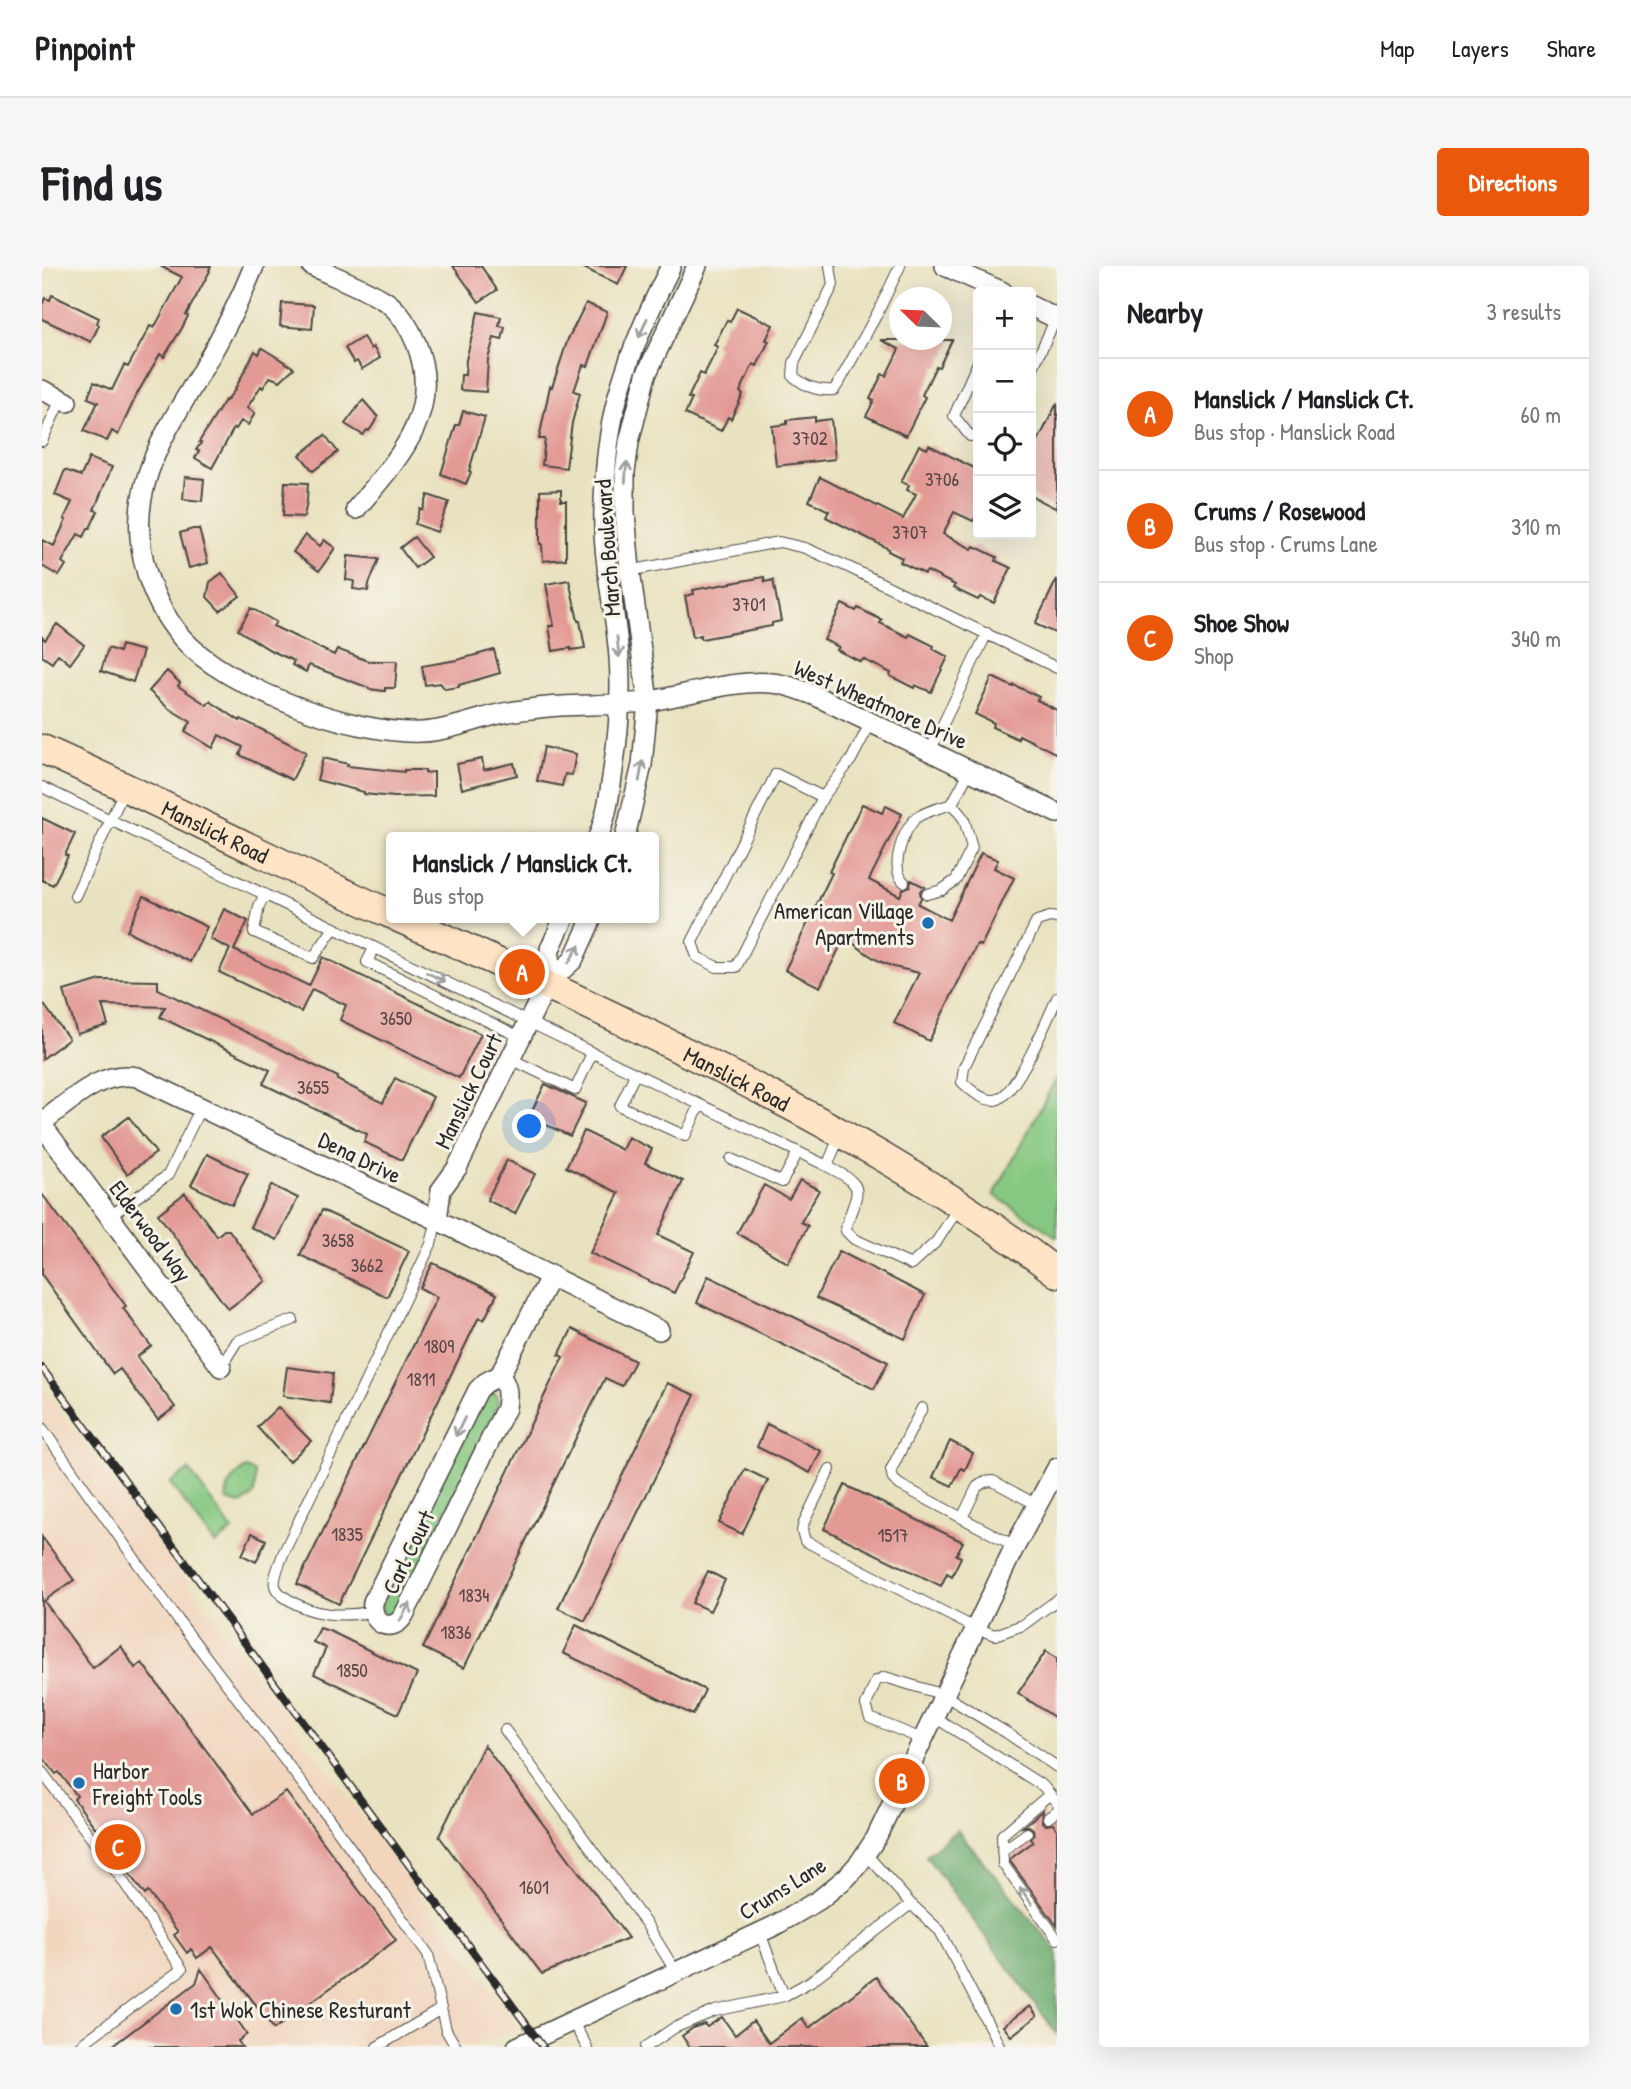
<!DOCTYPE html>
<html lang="en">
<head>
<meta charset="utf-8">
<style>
  :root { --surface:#fff; --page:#f6f6f6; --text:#202124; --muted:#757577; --line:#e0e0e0; --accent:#ea580c }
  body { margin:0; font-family:"Patrick Hand",sans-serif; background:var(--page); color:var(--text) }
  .controls { position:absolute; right:21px; top:21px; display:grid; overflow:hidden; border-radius:7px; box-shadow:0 7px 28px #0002 }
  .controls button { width:63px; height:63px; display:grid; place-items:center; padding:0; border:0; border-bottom:2px solid var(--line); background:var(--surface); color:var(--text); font:35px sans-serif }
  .compass { position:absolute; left:847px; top:21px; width:63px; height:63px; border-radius:50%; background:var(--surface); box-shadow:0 7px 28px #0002; rotate:293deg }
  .you { position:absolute; left:488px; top:861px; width:24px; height:24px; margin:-18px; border:5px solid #fff; border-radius:50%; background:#1a73e8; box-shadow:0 0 0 10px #1a73e833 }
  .badge { display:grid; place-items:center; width:46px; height:46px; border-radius:50%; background:var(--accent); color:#fff; font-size:23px; font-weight:700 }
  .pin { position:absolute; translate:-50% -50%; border:4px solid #fff; box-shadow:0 2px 7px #0006 }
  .popup { position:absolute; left:344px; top:566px; width:273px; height:91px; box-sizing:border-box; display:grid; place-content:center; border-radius:7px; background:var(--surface); filter:drop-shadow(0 2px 5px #0005); font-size:23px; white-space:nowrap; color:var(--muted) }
  .popup b { font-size:26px; color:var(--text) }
  .popup::after { content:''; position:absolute; left:50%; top:100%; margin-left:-14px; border:14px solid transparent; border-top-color:var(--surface) }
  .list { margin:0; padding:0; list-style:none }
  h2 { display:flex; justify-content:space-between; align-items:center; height:91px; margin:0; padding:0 28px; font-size:30px }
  h2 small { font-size:23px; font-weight:400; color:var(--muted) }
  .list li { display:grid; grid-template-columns:46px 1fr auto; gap:21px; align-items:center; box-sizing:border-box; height:112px; padding:0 28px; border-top:2px solid var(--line) }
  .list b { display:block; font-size:26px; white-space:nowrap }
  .list p { margin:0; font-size:23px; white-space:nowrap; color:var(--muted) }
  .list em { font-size:23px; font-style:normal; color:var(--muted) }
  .icon { flex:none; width:38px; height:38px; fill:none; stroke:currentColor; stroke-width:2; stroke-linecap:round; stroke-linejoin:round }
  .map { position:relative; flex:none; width:1015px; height:1781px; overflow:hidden; border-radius:7px }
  header { display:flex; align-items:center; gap:42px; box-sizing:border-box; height:98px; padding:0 35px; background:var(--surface); border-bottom:2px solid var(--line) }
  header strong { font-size:33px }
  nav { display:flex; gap:38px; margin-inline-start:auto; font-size:24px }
  .intro { display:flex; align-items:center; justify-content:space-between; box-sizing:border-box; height:168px; padding:0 42px }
  h1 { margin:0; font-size:49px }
  .button { padding:18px 32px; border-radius:7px; background:var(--accent); color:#fff; font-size:24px; font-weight:700 }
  main { display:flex; gap:42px; padding:0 42px }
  aside { flex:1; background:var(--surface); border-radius:7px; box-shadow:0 7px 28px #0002 }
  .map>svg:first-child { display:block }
  .built { fill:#f1d5bd }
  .green { fill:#86c881; stroke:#587a56; stroke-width:2 }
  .forest { fill:#6cac6f; stroke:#4c6c4d; stroke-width:2 }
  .building { fill:#e39a95 }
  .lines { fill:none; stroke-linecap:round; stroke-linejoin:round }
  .lane-casing { stroke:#484641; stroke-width:12 }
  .street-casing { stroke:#484641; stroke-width:22 }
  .secondary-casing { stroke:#484641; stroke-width:31 }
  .lane { stroke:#fff; stroke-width:10 }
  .street { stroke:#fff; stroke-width:19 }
  .secondary { stroke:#ffe4c6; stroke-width:28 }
  .rail-casing { stroke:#2b2b2b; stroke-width:8 }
  .rail { stroke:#f7f3e8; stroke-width:5; stroke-dasharray:16; stroke-linecap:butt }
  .oneway { stroke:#a0a0a0 }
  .poi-dot { fill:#1f6fb2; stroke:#f7f3e8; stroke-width:2.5 }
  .labels { text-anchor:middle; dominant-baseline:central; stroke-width:6; stroke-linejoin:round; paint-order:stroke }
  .number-label { font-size:19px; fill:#594746 }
  .street-label { font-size:23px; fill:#2b2b2b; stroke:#f7f3e8 }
  .poi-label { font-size:23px; fill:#2b2b2b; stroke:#f7f3e8; text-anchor:start }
</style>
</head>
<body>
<header>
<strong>Pinpoint</strong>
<nav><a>Map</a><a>Layers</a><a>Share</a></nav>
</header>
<div class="intro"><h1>Find us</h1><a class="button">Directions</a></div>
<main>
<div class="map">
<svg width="1015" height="1781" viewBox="0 0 1015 1781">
  <rect width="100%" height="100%" fill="#f7f3e8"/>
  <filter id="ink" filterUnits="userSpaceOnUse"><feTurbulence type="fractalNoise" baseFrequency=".0143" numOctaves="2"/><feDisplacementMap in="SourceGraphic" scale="14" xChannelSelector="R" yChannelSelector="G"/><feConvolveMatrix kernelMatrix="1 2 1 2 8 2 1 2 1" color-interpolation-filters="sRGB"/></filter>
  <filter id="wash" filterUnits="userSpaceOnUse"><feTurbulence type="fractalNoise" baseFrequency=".00686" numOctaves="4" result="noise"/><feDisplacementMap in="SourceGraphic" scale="28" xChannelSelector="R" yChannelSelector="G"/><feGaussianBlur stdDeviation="1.57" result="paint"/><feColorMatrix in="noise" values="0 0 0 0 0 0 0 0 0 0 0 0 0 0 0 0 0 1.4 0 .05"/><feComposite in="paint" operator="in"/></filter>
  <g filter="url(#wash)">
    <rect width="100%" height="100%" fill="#e9e2c0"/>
    <path class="built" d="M0,1121l476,640 -45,20h-431z"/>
    <path class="green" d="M1015,811v160l-63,-42z
      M448,1126l7,3 1,10 -102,209 -8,2 -5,-3 -2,-9 100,-206z
      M205,1202l8,5c0,18 3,23 -15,31l-13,-4c-2,-15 7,-25 20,-32z
      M147,1204l44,61 -18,13 -45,-61z"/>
    <path class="forest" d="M915,1564l100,121v83l-131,-178z"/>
    <g id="blocks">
      <path class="building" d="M118,0h51l-2,4 1,1 -24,44 2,1 -6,12 -18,29 -4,-3 -23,40 -19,41 -6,-4 -5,10 -23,-10 14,-29 -10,-4 6,-16 18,8 12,-25 4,2 22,-41 4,2 28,-51z
        M411,0h28l16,24 -18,12z
        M538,0h47l-9,19z
        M10,29l47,23 -2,5 2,2 -8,17 -49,-23v-14l3,-7 5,2z
        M240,37l32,2 -2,24 -32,-3z
        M544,37l21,9 -19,54 -5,-1 -9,26 6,2 -8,30 -6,45 -24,-3 3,-26h-6l11,-53 2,1 16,-48z
        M695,42l36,17 -7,15 3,1 -12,25 -4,-2 -13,28 3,2 -12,25 -3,-2 -7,14 -36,-17 7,-15 -4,-1 12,-25 4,2 14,-28 -4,-2 13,-25 3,2z
        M436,46l23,5 -2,9 6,1 -3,13 -8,-2 -6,21 -2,33 -26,-2 1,-15h4l1,-15z
        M321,71l8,12 2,-2 7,11 -18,11 -5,-8 -3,2 -9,-15z
        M839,74h71l-13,27 -3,-1 -14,29 3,2 -19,39 -40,-20 8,-15 -4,-2 12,-25 4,2 13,-27z
        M220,82l32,20 -14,13 -10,-4 -7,11 -2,-2 -14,22 8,5 -7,12 -7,-4 -5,8 -2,-1 -22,40 -17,-10 4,-7 -3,-1 5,-7 -2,-1 26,-42 1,1 8,-10 21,-40 4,3z
        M321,134l15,17 -9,14 -2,-1 -4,5 -18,-11z
        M1015,137v106l-26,-13v-48l3,1z
        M421,145l22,6 -16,54 2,1 -5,12 -25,-10 15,-49h3z
        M773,151v4l16,-2 4,40 -59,7 -4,-40 15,-2v-4z
        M283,169l13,17 -25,19 -13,-16z
        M877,179l8,4 2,-4 49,25v50l-3,-2 -2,3 -19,-9 -11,22 29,15 2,-3 23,11 -1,4 15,7 -17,35 -14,-6 -2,3 -25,-12 2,-3 -28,-14 -2,3 -25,-12 2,-4 -14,-7 1,-2 -63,-32 3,-6 -20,-10 11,-24 83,42 13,-25 -9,-4 2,-5 -8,-3z
        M47,192l23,9 -18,43 4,1 -8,17h-2l-4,9 -6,-3 -16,28 4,3 -7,11 -17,-10v-26l12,6 12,-26 -2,-1 8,-17 -17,-7 10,-25 16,6z
        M143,211l19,2 -2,22 -19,-2z
        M243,216l23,1 -1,18 -3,16 -21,-1z
        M519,224v11h5v58l-23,2 -1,-17h-2v-53z
        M386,229l21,7 -12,30 -22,-8 5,-15 3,1z
        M151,263h6l9,34 -19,5 -9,-35z
        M263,269l15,11 4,-6 11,8 -16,23 -26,-19z
        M372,271l16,20 -15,11 -15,-20z
        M306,290l31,3 -10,25 -1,7 -15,-2 1,-8 -8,-1z
        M180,307l18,23 -20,15 -13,-14 3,-15z
        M722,311l1,5 8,-2 8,41 -9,2v3l-71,13v-4l-8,2 -8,-41 9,-2 -1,-4z
        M1015,313v55l-22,-10z
        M527,314l9,41h2l5,27 -14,2v-2l-18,3 -4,-25h5l-8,-42z
        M800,338l14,7 2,-3 24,12 -2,3 28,14 2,-3 24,12 -1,3 15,8 -17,35 -16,-7 -1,3 -24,-12 1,-3 -28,-14 -2,3 -24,-12 2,-3 -15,-7z
        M209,342l25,14 -3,4 61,29 3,-6 31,12h29l-2,27h-10v3l-16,-2v-1l-60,-23 -3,7 -14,-7 2,-4 -24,-11 -32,-20z
        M15,358l27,21 -14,19 -12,-10 -6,9 -10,-7v-19l3,3z
        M79,379l22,6 -10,31 -32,-11 7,-23 11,4z
        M452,384l6,23 -41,12v2l-14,2 -5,-6 -15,2 -3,-19 35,-6z
        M125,405l13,12 -2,3 29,19 3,-4 30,20 1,-2 65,33 -14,28 -52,-25 3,-8 -24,-12 -6,13 -28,-17 6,-9 -23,-14 -19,-17z
        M950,411l21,10 1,-2 25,12 -2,3 20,10v44l-38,-19 -1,4 -26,-12 2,-4 -19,-9z
        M502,481l32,7 -4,21 -7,-1 -3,12 -25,-5z
        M281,492l25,6 -1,2 57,6v-2h21v3l9,-1v24l-40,1 -30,-3v-2l-47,-12z
        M440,493l2,11 30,-7 3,12 -55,14 -5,-25z
        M820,538l20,9 4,-7 16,8 -33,66 31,16 3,-7 7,-3 1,-6 14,7 -5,4 1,7 -3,6 31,16 32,-67 17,7 -4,8 20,10 -33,68 -4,-2 -48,97 -35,-18 25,-50 -25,-6 -15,-6 -13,-8 -21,-16 -25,50 -35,-17 47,-97 -3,-1z
        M0,552l33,16 -10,21 3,1 -15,29 -11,-5z
        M102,630l63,31 -17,35 -63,-31z
        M182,643l24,12 -14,29 75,36 14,-29 158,77 -22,44 -119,-58 6,-15 -34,-16 -11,23 -82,-40 11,-23 -20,-10z
        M59,714l57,1v8l180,88 -1,3 46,23 12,-25 38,19 -31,63 -38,-18 3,-8 -104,-50 7,-14 -110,-53 5,-10 -63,-2 6,20 -31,9 -13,-43z
        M0,736l27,37 -27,20z
        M503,818l41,19 -16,33 -41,-19z
        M87,851l27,36 -29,21 -26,-37z
        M542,865l38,19 6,-13 24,12 -7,14 38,18 -25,54 36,17 -20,41 -84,-40 29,-60 -53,-26z
        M165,888l41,20 -16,31 -41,-20z
        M465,894l28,14 -20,40 -28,-14z
        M758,914l19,10 -18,32 7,4 -20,37 -51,-30 27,-48 25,14z
        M229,919l27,13 -21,42 -27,-13z
        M143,927l32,43 7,-6h5l37,51 -38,28 -70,-95z
        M0,928l84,112 -3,2 28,38 -14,11 38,50 -17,13 -38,-51 -7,5 -71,-99z
        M280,944l87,41 -22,46 -87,-42z
        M797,985l86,44 -20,44 -89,-41z
        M391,997l64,31 -13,26 -5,-3 -140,287 -42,-20 140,-287 -17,-9z
        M666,1010l180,86 -14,27 -177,-86z
        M530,1063l63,32 -13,25 -17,-8 -141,290 -41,-20 140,-291 -4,-2z
        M245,1101l46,6 -3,30 -47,-7z
        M625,1117l28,12 -110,226 -27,-13z
        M236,1141l33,34 -22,21 -32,-35z
        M725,1158l54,27 -11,22 -53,-26z
        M908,1175l23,12 -8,17 -4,-2 -9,18 -19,-9z
        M703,1203l23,11 -26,54 -23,-11z
        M803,1219l118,57 -7,13 5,2 -9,19 -5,-3 -6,13 -117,-57z
        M210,1267l14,7 -10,22 -14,-7z
        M0,1271l32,43 -30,21 49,67 28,-22 14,22 7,-5 111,151 33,-22 110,148 -122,89 -62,-82 -15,11 -6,-9 -4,4 -13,-18 4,-3 -30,-40 -3,3 -71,-96 3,-3 -18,-24 -3,2 -14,-18z
        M666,1305l17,9 -15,31 -18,-8z
        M534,1359l129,65 -12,25 -130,-62z
        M278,1362l12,4 85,42 -19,40 -84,-40 12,-26 -13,-6z
        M1004,1385l11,8v60l-39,-26z
        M442,1479l144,193 -86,36 -103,-138z
        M1001,1544l-1,12 4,3 7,-1 4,5v97l-47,-65v-2l23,-17 -2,-3 3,-4 -1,-6 -4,-3 -6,1z
        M159,1703l46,65 -9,7 4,6h-131l85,-64z
        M834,1711l51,70h-237l-8,-11 11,-8 11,-4 3,3 15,-10 13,18 18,-14 16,22 33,-25 7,10z
        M988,1740l7,10 -26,20 -8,-10z"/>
    </g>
  </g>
  <g filter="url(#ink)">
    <use href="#blocks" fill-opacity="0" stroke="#484641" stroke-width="2"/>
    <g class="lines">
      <g class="lane-casing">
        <path id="lane" d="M788,0l3,19 -39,78 -1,13c13,11 24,15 41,14l6,-9 38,-69 22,-46
          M936,96l-24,54 16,20 8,-1
          M989,106l25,-54
          M0,175l19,-42
          M566,309l171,-33 26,6 43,19 209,101
          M888,485l57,-118
          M0,521l785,379
          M781,531l-87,170h-19l-20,-10 -5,-15 84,-168 47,23 28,-37 20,-38
          M862,616c-15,-15 -1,-50 11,-63 5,-6 28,-12 37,-15l18,-34
          M223,628l-6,12 -5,26 59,26 21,-30
          M885,628l15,-4 14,-10 16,-32 -8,-29 -12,-15
          M33,630l49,-105
          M1015,652l-7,-1 -13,4 -73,146 -2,15c9,8 20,19 33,18 20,-2 53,-82 62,-102
          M332,682l-7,14 155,76
          M469,793l64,31 17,-37
          M593,808l-15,32 65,30 15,-31
          M798,869l-13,31c8,5 19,9 25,16 13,11 -6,32 -6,49l8,8 57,26 26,-24 21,-33
          M689,893l51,23 16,-30
          M68,950l58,-41 33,-68
          M179,1101l16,-26 56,-21
          M880,1142l-31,62 2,9 7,6 115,61
          M0,1162l136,192 149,196 101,138 18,76 10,17
          M788,1203l-26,53 -2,9 3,10 170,87 20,7 28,-10 34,-25
          M920,1252l15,-31 7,-5 9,-1 44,24
          M329,1346c-30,5 -59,4 -85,-14 -5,-3 -9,-6 -11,-12 -2,-10 5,-22 8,-32l148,-310 6,-24
          M891,1450l110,70 14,17
          M463,1464l142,195 29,47
          M880,1473l-52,-21 -4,-13 10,-24 9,-4 59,18 63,38 50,34
          M0,1506l79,106 61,91 -104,78
          M1008,1528l-48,41 1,29 54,75
          M1006,1552l9,-7
          M960,1585l25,-18
          M824,1588l45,50 29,27 60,116
          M718,1667l24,63 27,-15 100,-77
          M530,1755l15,26
          M335,1781l64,-38
          M604,1781l28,-19 41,-17 69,-15"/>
      </g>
      <g class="street-casing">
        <path id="street" d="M212,0c-15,37 -33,72 -53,106 -23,40 -51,79 -59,126 -9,49 8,102 40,140 45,51 172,97 240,94 25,-1 49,-11 73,-17 14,-4 29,-5 43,-7 37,-5 75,-1 112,-7 37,-6 87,-22 122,-18 15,1 28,7 42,12l243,118
          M270,0c23,11 50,21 73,35 14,9 25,27 31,42 28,70 -19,117 -60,166
          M903,0l58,26
          M989,40l26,13
          M0,124l25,12
          M556,571c9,-21 12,-45 15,-67 7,-45 10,-87 4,-133 -4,-35 -12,-70 -13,-106 -1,-50 3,-104 19,-152 12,-39 30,-77 48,-113
          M583,571l17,-72 6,-64 -18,-131 -5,-57v-41l4,-30 17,-67 51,-109
          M505,718l26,-24 19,-42
          M0,856c28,-20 58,-52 95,-45l300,143 222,110
          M0,859l179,242
          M395,954l4,-30 16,-22 90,-184 3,-35 14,-31
          M458,1109c8,12 8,19 6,33l-102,207c-11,19 -34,10 -31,-13l105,-212 7,-7 15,-8 51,-100
          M475,1781l257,-121 45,-26 28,-23 13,-15 16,-24 136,-286 45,-84"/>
      </g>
      <g class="secondary-casing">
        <g id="secondary">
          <path id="s1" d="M0,483c118,52 231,113 349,165"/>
          <path id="s2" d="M357,652c102,45 203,92 303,142 124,62 245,129 355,213"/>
        </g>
      </g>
      <use href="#lane" class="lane"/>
      <use href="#street" class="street"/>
      <use href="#secondary" class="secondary"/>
      <g class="rail-casing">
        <path id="rail" d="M0,1102l501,679"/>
      </g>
      <use href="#rail" class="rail"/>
    </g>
    <defs><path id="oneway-shaft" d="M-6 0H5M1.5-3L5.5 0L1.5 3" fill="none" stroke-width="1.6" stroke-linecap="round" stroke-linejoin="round" transform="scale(1.75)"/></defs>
    <g class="oneway">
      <use href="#oneway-shaft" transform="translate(601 62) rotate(113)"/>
      <use href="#oneway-shaft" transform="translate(584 206) rotate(-86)"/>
      <use href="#oneway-shaft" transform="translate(576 381) rotate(84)"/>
      <use href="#oneway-shaft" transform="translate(599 505) rotate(-80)"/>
      <use href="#oneway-shaft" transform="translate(532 688) rotate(-59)"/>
      <use href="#oneway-shaft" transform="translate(394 711) rotate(25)"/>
      <use href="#oneway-shaft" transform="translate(418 1161) rotate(116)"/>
      <use href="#oneway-shaft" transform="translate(363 1346) rotate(-60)"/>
      <use href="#oneway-shaft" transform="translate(984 1630) rotate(-126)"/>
    </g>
  </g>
  <g class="poi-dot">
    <circle cx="886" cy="657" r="7"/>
    <circle cx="37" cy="1517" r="7"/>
    <circle cx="134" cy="1743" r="7"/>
  </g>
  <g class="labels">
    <g class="number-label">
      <text x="768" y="172">3702</text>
      <text x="900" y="213">3706</text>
      <text x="868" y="266">3707</text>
      <text x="707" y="338">3701</text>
      <text x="354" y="752">3650</text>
      <text x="271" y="821">3655</text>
      <text x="296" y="974">3658</text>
      <text x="325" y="999">3662</text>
      <text x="397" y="1080">1809</text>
      <text x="379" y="1113">1811</text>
      <text x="305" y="1268">1835</text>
      <text x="851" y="1269">1517</text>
      <text x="432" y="1329">1834</text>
      <text x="414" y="1366">1836</text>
      <text x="310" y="1404">1850</text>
      <text x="492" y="1621">1601</text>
    </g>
    <g class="street-label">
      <text transform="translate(565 282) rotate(-94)">March Boulevard</text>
      <text transform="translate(839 438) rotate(24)">West Wheatmore Drive</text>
      <text stroke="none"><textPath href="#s1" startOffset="192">Manslick Road</textPath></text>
      <text stroke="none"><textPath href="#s2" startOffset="374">Manslick Road</textPath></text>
      <text transform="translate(426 825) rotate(-64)">Manslick Court</text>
      <text transform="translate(318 891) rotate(26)">Dena Drive</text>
      <text transform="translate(109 965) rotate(53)">Elderwood Way</text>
      <text transform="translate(366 1286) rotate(-64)">Carl Court</text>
      <text transform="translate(740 1622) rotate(-32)">Crums Lane</text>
    </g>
    <g class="poi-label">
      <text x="872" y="644" text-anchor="end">American Village<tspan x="872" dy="26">Apartments</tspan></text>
      <text x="51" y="1504">Harbor<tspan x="51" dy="26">Freight Tools</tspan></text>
      <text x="148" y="1743">1st Wok Chinese Resturant</text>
    </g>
  </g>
</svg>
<div class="controls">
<button>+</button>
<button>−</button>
<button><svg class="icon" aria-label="locate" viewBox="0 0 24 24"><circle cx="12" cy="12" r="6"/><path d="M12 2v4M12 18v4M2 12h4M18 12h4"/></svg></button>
<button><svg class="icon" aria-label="layers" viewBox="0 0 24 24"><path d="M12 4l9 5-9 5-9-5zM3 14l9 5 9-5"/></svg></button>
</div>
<svg class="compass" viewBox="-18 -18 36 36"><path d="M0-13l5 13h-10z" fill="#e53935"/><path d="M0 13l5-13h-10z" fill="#757577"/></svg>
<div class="you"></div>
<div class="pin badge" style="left:480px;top:706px">A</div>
<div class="popup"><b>Manslick / Manslick Ct.</b>Bus stop</div>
<div class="pin badge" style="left:860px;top:1515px">B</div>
<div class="pin badge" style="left:76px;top:1581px">C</div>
</div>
<aside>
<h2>Nearby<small>3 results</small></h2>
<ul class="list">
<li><span class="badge">A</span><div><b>Manslick / Manslick Ct.</b><p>Bus stop · Manslick Road</p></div><em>60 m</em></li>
<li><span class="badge">B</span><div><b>Crums / Rosewood</b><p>Bus stop · Crums Lane</p></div><em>310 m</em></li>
<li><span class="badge">C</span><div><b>Shoe Show</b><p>Shop</p></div><em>340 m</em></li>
</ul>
</aside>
</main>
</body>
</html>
